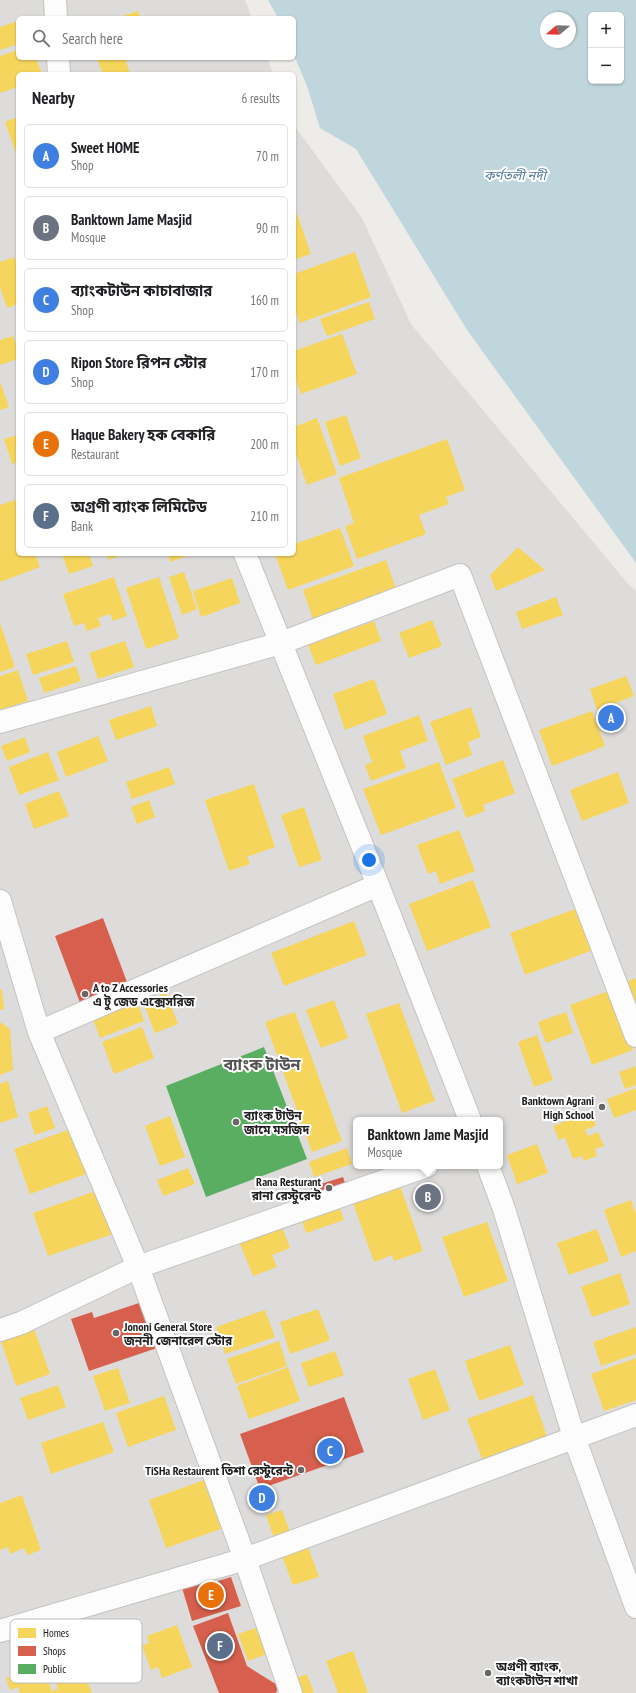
<!DOCTYPE html>
<html lang="en">
<head>
<meta charset="utf-8">
<style>
  :root { --surface:#fff; --page:#f2f2f2; --text:#202124; --muted:#757577; --line:#e0e0e0; --accent:#0f766e }
  body { margin:0; font-family:"PT Sans Narrow","Noto Sans Bengali",sans-serif; background:var(--page); color:var(--text) }
  .controls { position:absolute; right:12px; top:12px; display:grid; overflow:hidden; border-radius:6px; box-shadow:0 1px 3px #0004 }
  .controls button { width:36px; height:36px; display:grid; place-items:center; padding:0; border:0; border-bottom:1px solid var(--line); background:var(--surface); color:var(--text); font:20px sans-serif }
  .compass { position:absolute; left:540px; top:12px; width:36px; height:36px; border-radius:50%; background:var(--surface); box-shadow:0 1px 3px #0004; rotate:251deg }
  .you { position:absolute; left:369px; top:860px; width:14px; height:14px; margin:-10px; border:3px solid #fff; border-radius:50%; background:#1a73e8; box-shadow:0 0 0 6px #1a73e833 }
  .badge { display:grid; place-items:center; width:26px; height:26px; border-radius:50%; background:var(--accent); color:#fff; font-size:13px; font-weight:700 }
  .pin { position:absolute; translate:-50% -50%; border:2px solid #fff; box-shadow:0 1px 4px #0006 }
  .popup { position:absolute; left:353px; top:1117px; width:150px; height:52px; box-sizing:border-box; display:grid; place-content:center; border-radius:6px; background:var(--surface); filter:drop-shadow(0 1px 3px #0005); font-size:13px; white-space:nowrap; color:var(--muted) }
  .popup b { font-size:15px; color:var(--text) }
  .popup::after { content:''; position:absolute; left:50%; top:100%; margin-left:-8px; border:8px solid transparent; border-top-color:var(--surface) }
  .list { margin:0; padding:0; list-style:none }
  h2 { display:flex; justify-content:space-between; align-items:center; height:52px; margin:0; padding:0 16px; font-size:17px }
  h2 small { font-size:13px; font-weight:400; color:var(--muted) }
  .list li { display:grid; grid-template-columns:26px 1fr auto; gap:12px; align-items:center; box-sizing:border-box; height:64px; margin:0 8px 8px; padding:0 8px; border:1px solid var(--line); border-radius:6px }
  .list b { display:block; font-size:15px; white-space:nowrap }
  .list p { margin:0; font-size:13px; white-space:nowrap; color:var(--muted) }
  .list em { font-size:13px; font-style:normal; color:var(--muted) }
  .icon { flex:none; width:22px; height:22px; fill:none; stroke:currentColor; stroke-width:2; stroke-linecap:round; stroke-linejoin:round }
  .map { position:relative; flex:none; width:636px; height:1693px; overflow:hidden }
  .search { position:absolute; background:var(--surface); box-shadow:0 1px 3px #0004; left:16px; top:16px; width:280px; height:44px; display:flex; align-items:center; gap:10px; box-sizing:border-box; padding:0 14px; border-radius:6px; color:var(--muted); font-size:15px }
  .panel { position:absolute; background:var(--surface); box-shadow:0 1px 3px #0004; left:16px; top:72px; width:280px; height:484px; border-radius:6px }
  .map>svg:first-child { display:block }
  .residential { fill:#dddcda; fill-rule:evenodd }
  .water { fill:#c0d6dd; fill-rule:evenodd }
  .homes { fill:#f6d55c }
  .shops { fill:#d6604d }
  .public { fill:#5aae61 }
  .lines { fill:none; stroke-linecap:round; stroke-linejoin:round }
  .minor-casing { stroke:#c3c3c1; stroke-width:24 }
  .minor { stroke:#fcfcfc; stroke-width:22 }
  .poi-dot { fill:#686766; stroke:#fff; stroke-width:1.5 }
  .labels { text-anchor:middle; dominant-baseline:central; stroke-width:4; stroke-linejoin:round; paint-order:stroke }
  .poi-label { font-size:12px; font-weight:bold; fill:#202020; stroke:#fff; text-anchor:start }
  .water-label { font-size:13px; font-style:italic; fill:#53769e; stroke:#fff }
  .district-label { font-size:16px; font-weight:bold; fill:#535353; stroke:#fff }
  .key { fill:#fff; stroke:#bcbcbc; stroke-width:1 }
  .key-label { font-size:11px; fill:#202020 }
</style>
</head>
<body>
<div class="map">
<svg width="636" height="1693" viewBox="0 0 636 1693">
  <rect width="100%" height="100%" fill="#edece9"/>
  <path class="residential" d="M0,0h245l7,18h-234v40h249l6,16h-255v480h276v-429l68,93 49,106 218,261 7,6v1102h-636zM356,1120h144v46h-144z"/>
  <path class="water" d="M268,0h368v563l-169,-233 -111,-181 -36,-21 -13,-42 -13,-31v-37h-16zM591,15h30v66h-30zM546,18h24v24h-24z"/>
  <path class="homes" d="M138,11l3,7h-24z
    M18,21v23l-18,6v-23z
    M18,50v8h18l6,16h-24v13l-18,6v-37z
    M97,58h28l5,16h-27z
    M18,117v42l-13,-37z
    M297,214l14,40 -17,6v-45z
    M355,252l16,45 -71,26 -6,-16v-33z
    M14,257l4,11v36l-11,4 -7,-21v-25z
    M369,302l6,17 -48,17 -7,-17z
    M342,334l15,40 -56,20 -7,-19v-24z
    M13,336l5,14v9l-18,6v-25z
    M0,382l9,25 -9,3z
    M346,415l15,43 -21,8 -15,-44z
    M317,418l20,56 -30,11 -13,-37v-21z
    M18,435v27l-6,2 -8,-25z
    M447,439l18,51 -19,7 3,7 -30,11 7,19 -69,25 -12,-33 9,-3 -15,-45z
    M15,500l3,9v45h17l5,13 -40,15v-77z
    M340,528l14,38 -66,24 -13,-36h19v-10z
    M518,547l27,23 -49,21 -6,-16z
    M62,554h27l4,12 -24,8z
    M107,554h17l-16,6z
    M168,554h25l-23,8z
    M386,560l10,29 -83,30 -10,-29z
    M184,572l13,37 -15,6 -13,-38z
    M114,577l13,39 -14,5 -3,-7 -12,4 3,8 -14,5 -3,-8 -10,3 -11,-32z
    M159,577l20,61 -33,11 -20,-61z
    M232,578l8,25 -39,14 -8,-26z
    M556,597l7,18 -41,14 -6,-17z
    M432,620l10,26 -33,12 -10,-25z
    M374,621l7,20 -65,24 -8,-20z
    M0,623l15,44 -15,5z
    M67,641l7,21 -41,13 -7,-21z
    M125,641l9,26 -36,12 -9,-26z
    M76,666l5,15 -37,12 -5,-15z
    M18,670l10,31 -28,9v-34z
    M626,676l8,20 -37,14 -7,-21z
    M374,679l13,35 -42,16 -12,-36z
    M151,706l6,20 -41,14 -7,-20z
    M471,707l10,30 -13,5 4,13 -26,10 -16,-43z
    M592,711l13,35 -53,20 -13,-36z
    M419,715l9,26 -28,10 6,17 -35,13 -6,-16 19,-7 -12,4 -9,-26z
    M98,736l10,25 -42,16 -9,-25z
    M25,737l5,15 -23,9 -6,-15z
    M48,752l11,28 -40,15 -10,-28z
    M503,760l12,33 -32,12 2,6 -19,7 -14,-39z
    M439,762l17,46 -75,27 -18,-46z
    M169,767l6,17 -43,15 -6,-17z
    M618,772l11,31 -47,18 -12,-31z
    M254,784l21,63 -28,10 3,7 -21,7 -24,-71z
    M59,791l10,25 -35,13 -9,-25z
    M149,800l6,17 -18,7 -6,-17z
    M304,807l18,53 -23,7 -18,-52z
    M459,830l16,41 -35,13 -4,-13 -8,3 -11,-29z
    M473,880l18,47 -64,24 -18,-47z
    M578,908l15,42 -68,25 -15,-42z
    M354,921l13,34 -83,31 -13,-33z
    M636,978v46l-15,-40z
    M2,989l2,20 -4,1v-20z
    M611,990l22,60 -41,15 -22,-60z
    M166,993l12,31 -23,9 -12,-31z
    M136,998l8,23 -44,17 -9,-24z
    M334,1000l14,38 -27,10 -15,-38z
    M399,1003l36,98 -33,12 -36,-99z
    M295,1012l47,129 -30,11 -47,-130z
    M566,1012l7,21 -27,10 -8,-21z
    M0,1022l10,7 3,41 -13,5z
    M142,1027l12,31 -40,16 -12,-32z
    M537,1035l16,45 -19,7 -16,-45z
    M636,1066v19l-11,4 -6,-17z
    M8,1081l10,36 -18,6v-39z
    M636,1088v22l-22,8 -7,-19z
    M47,1106l8,22 -20,7 -7,-22z
    M591,1112l5,14 -11,4 3,6 10,-4 6,14 -9,3 2,7 -13,5 -2,-5 -9,3 -8,-21 -6,2 -6,-14z
    M170,1116l15,41 -25,9 -15,-40z
    M74,1128l15,45 -59,21 -16,-45z
    M537,1144l11,29 -31,11 -10,-29z
    M347,1148l5,16 -38,13 -5,-15z
    M188,1168l7,16 -32,12 -6,-16z
    M399,1183l24,68 -29,10 -2,-6 -18,7 -22,-62z
    M101,1189l15,44 -68,23 -15,-43z
    M631,1200l5,14v37l-15,6 -17,-47z
    M338,1203l6,17 -38,13 -6,-18z
    M280,1222l10,26 -18,7 5,12 -24,9 -15,-37z
    M487,1222l21,59 -44,16 -22,-60z
    M597,1229l12,32 -40,14 -12,-32z
    M620,1273l10,31 -38,13 -11,-30z
    M318,1309l12,31 -40,14 -10,-32z
    M265,1310l10,27 -50,17 -9,-27z
    M33,1326l17,48 -34,12 -16,-48z
    M636,1327v27l-35,12 -8,-24z
    M279,1341l8,25 -51,18 -9,-25z
    M510,1345l14,40 -45,16 -14,-40z
    M335,1351l9,24 -35,12 -8,-24z
    M636,1358v42l-32,11 -13,-37z
    M288,1367l12,34 -51,18 -12,-33z
    M118,1368l12,35 -25,8 -12,-35z
    M435,1369l15,41 -27,10 -15,-41z
    M58,1385l8,22 -38,13 -8,-22z
    M533,1395l14,42 -64,24 -16,-42z
    M164,1396l12,34 -48,17 -12,-34z
    M103,1422l11,30 -63,22 -10,-31z
    M204,1480l17,49 -55,19 -17,-48z
    M22,1495l19,55 -14,5 -3,-7 -14,6 -2,-7 -8,3v-47z
    M282,1510l10,28 -16,6 -10,-29z
    M307,1544l12,33 -26,8 -12,-32z
    M177,1625l15,42 -30,11 -4,-11 -7,3 -9,-24 7,-3 -2,-7z
    M265,1625l10,26 -27,10 -10,-27z
    M353,1651l15,42h-30l-12,-32z
    M81,1653l5,14 -4,2 10,24h-72l-2,-6 -8,3 -4,-12 32,-11 1,5 5,-2 8,21 6,-2 -9,-25z
    M307,1674l7,19h-21l-5,-12z"/>
  <path class="shops" d="M103,918l27,72 -48,18 -27,-72z
    M343,1177l4,12 -32,12 -4,-14z
    M145,1301l15,46 -71,24 -18,-52 21,-7 2,6z
    M344,1397l20,55 -104,37 -20,-55z
    M205,1573l3,11 23,-7 10,29 -49,15 -12,-40z
    M228,1613l19,53 32,20 -3,7h-57l-26,-67z"/>
  <path class="public" d="M264,1047l43,112 -101,38 -40,-111z"/>
  <g class="lines">
    <g class="minor-casing">
      <path id="minor" d="M55,0l1,18
        M58,58l1,16
        M245,554l133,331 92,235
        M0,722l281,-79 179,-68 176,461
        M0,901l39,131 99,235 107,292 46,134
        M39,1032l339,-147
        M488,1166l16,43 70,228 62,170
        M0,1330l21,-7 117,-56 289,-101
        M0,1631l245,-72 391,-144"/>
    </g>
    <use href="#minor" class="minor"/>
  </g>
  <g class="poi-dot">
    <circle cx="85" cy="994" r="4"/>
    <circle cx="602" cy="1107" r="4"/>
    <circle cx="236" cy="1122" r="4"/>
    <circle cx="329" cy="1188" r="4"/>
    <circle cx="116" cy="1333" r="4"/>
    <circle cx="301" cy="1470" r="4"/>
    <circle cx="488" cy="1673" r="4"/>
  </g>
  <g class="labels">
    <g class="poi-label">
      <text x="93" y="987">A to Z Accessories<tspan x="93" dy="14">এ টু জেড এক্সেসরিজ</tspan></text>
      <text x="594" y="1100" text-anchor="end">Banktown Agrani<tspan x="594" dy="14">High School</tspan></text>
      <text x="244" y="1115">ব্যাংক টাউন<tspan x="244" dy="14">জামে মসজিদ</tspan></text>
      <text x="321" y="1181" text-anchor="end">Rana Resturant<tspan x="321" dy="14">রানা রেস্টুরেন্ট</tspan></text>
      <text x="124" y="1326">Jononi General Store<tspan x="124" dy="14">জননী জেনারেল স্টোর</tspan></text>
      <text x="293" y="1470" text-anchor="end">TiSHa Restaurent তিশা রেস্টুরেন্ট</text>
      <text x="496" y="1666">অগ্রণী ব্যাংক,<tspan x="496" dy="14">ব্যাংকটাউন শাখা</tspan></text>
    </g>
    <g class="water-label">
      <text x="515" y="175">কর্ণতলী নদী</text>
    </g>
    <g class="district-label">
      <text x="262" y="1064">ব্যাংক টাউন</text>
    </g>
  </g>
  <rect x="10" y="1619" width="132" height="64" rx="6" class="key"/>
  <rect x="18" y="1628" width="18" height="10" fill="#f6d55c"/>
  <rect x="18" y="1646" width="18" height="10" fill="#d6604d"/>
  <rect x="18" y="1664" width="18" height="10" fill="#5aae61"/>
  <g class="key-label">
    <text x="43" y="1637">Homes</text>
    <text x="43" y="1655">Shops</text>
    <text x="43" y="1673">Public</text>
  </g>
</svg>
<div class="controls">
<button>+</button>
<button>−</button>
</div>
<svg class="compass" viewBox="-18 -18 36 36"><path d="M0-13l5 13h-10z" fill="#e53935"/><path d="M0 13l5-13h-10z" fill="#757577"/></svg>
<div class="you"></div>
<div class="pin badge" style="left:611px;top:718px;background:#3f7fe0">A</div>
<div class="pin badge" style="left:428px;top:1197px;background:#6b7280">B</div>
<div class="popup"><b>Banktown Jame Masjid</b>Mosque</div>
<div class="pin badge" style="left:330px;top:1451px;background:#3f7fe0">C</div>
<div class="pin badge" style="left:262px;top:1498px;background:#3f7fe0">D</div>
<div class="pin badge" style="left:211px;top:1595px;background:#e8710a">E</div>
<div class="pin badge" style="left:220px;top:1646px;background:#5c6f8a">F</div>
<div class="search"><svg class="icon" aria-label="search" viewBox="0 0 24 24"><circle cx="10" cy="10" r="6"/><path d="M15 15l6 6"/></svg>Search here</div>
<section class="panel">
<h2>Nearby<small>6 results</small></h2>
<ul class="list">
<li><span class="badge" style="background:#3f7fe0">A</span><div><b>Sweet HOME</b><p>Shop</p></div><em>70 m</em></li>
<li><span class="badge" style="background:#6b7280">B</span><div><b>Banktown Jame Masjid</b><p>Mosque</p></div><em>90 m</em></li>
<li><span class="badge" style="background:#3f7fe0">C</span><div><b>ব্যাংকটাউন কাচাবাজার</b><p>Shop</p></div><em>160 m</em></li>
<li><span class="badge" style="background:#3f7fe0">D</span><div><b>Ripon Store রিপন স্টোর</b><p>Shop</p></div><em>170 m</em></li>
<li><span class="badge" style="background:#e8710a">E</span><div><b>Haque Bakery হক বেকারি</b><p>Restaurant</p></div><em>200 m</em></li>
<li><span class="badge" style="background:#5c6f8a">F</span><div><b>অগ্রণী ব্যাংক লিমিটেড</b><p>Bank</p></div><em>210 m</em></li>
</ul>
</section>
</div>
</body>
</html>
